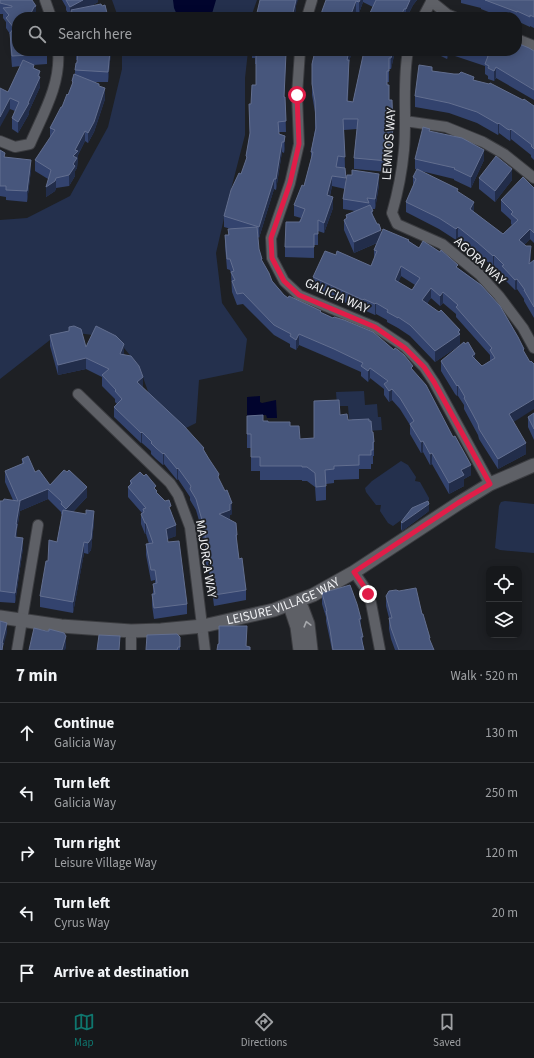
<!DOCTYPE html>
<html lang="en">
<head>
<meta charset="utf-8">
<style>
  :root { --surface:#16181b; --page:#1f2124; --text:#f1f3f6; --muted:#9ea0a3; --line:#35373a; --accent:#0f766e }
  body { margin:0; font-family:"Source Sans 3",sans-serif; background:var(--page); color:var(--text) }
  .controls { position:absolute; right:12px; bottom:12px; display:grid; overflow:hidden; border-radius:8px; box-shadow:0 2px 10px #0003 }
  .controls button { width:36px; height:36px; display:grid; place-items:center; padding:0; border:0; border-bottom:1px solid var(--line); background:var(--surface); color:var(--text); font:20px sans-serif }
  .stop { position:absolute; width:12px; height:12px; margin:-9px; border:3px solid #e11d48; border-radius:50%; background:#fff }
  .stop.end { background:#e11d48; border-color:#fff; box-shadow:0 1px 4px #0008 }
  .list { margin:0; padding:0; list-style:none }
  h2 { display:flex; justify-content:space-between; align-items:center; height:52px; margin:0; padding:0 16px; font-size:17px }
  h2 small { font-size:13px; font-weight:400; color:var(--muted) }
  .list li { display:grid; grid-template-columns:26px 1fr auto; gap:12px; align-items:center; box-sizing:border-box; height:60px; padding:0 16px; border-top:1px solid var(--line) }
  .list b { display:block; font-size:15px; white-space:nowrap }
  .list p { margin:0; font-size:13px; white-space:nowrap; color:var(--muted) }
  .list em { font-size:13px; font-style:normal; color:var(--muted) }
  .icon { flex:none; width:22px; height:22px; fill:none; stroke:currentColor; stroke-width:2; stroke-linecap:round; stroke-linejoin:round }
  .map { position:relative; flex:none; width:534px; height:650px; overflow:hidden }
  .search { position:absolute; background:var(--surface); box-shadow:0 2px 10px #0003; left:12px; right:12px; top:12px; height:44px; display:flex; align-items:center; gap:10px; box-sizing:border-box; padding:0 14px; border-radius:16px; color:var(--muted); font-size:15px }
  .sheet { height:352px; background:var(--surface) }
  nav { display:flex; justify-content:space-around; align-items:center; box-sizing:border-box; height:56px; border-top:1px solid var(--line); background:var(--surface); font-size:11px; color:var(--muted) }
  nav a { display:grid; justify-items:center; gap:2px }
  nav .on { color:var(--accent) }
  .map>svg:first-child { display:block }
  .green { fill:#24304d }
  .water { fill:#01042d }
  .lines { fill:none; stroke-linecap:round; stroke-linejoin:round }
  .minor-casing { stroke:#3b3c40; stroke-width:12 }
  .tertiary-casing { stroke:#3b3c40; stroke-width:15 }
  .minor { stroke:#5e6066; stroke-width:10 }
  .tertiary { stroke:#5e6066; stroke-width:13 }
  .wall { fill:#33436e; fill-rule:evenodd }
  .shaded-wall { fill:#222d4a }
  .building { fill:#47567c; stroke:#626e8f; fill-rule:evenodd }
  .oneway { stroke:#a6a8ac }
  .route { stroke:#e11d48; stroke-width:5 }
  .labels { text-anchor:middle; dominant-baseline:central; stroke-width:3.5; stroke-linejoin:round; paint-order:stroke }
  .street-label { font-size:13px; fill:#eff0f3; stroke:#1e2024 }
</style>
</head>
<body>
<div class="map">
<svg width="534" height="650" viewBox="0 0 534 650">
  <rect width="100%" height="100%" fill="#1e2024"/>
  <path class="green" d="M112,0h145l-6,17h-133z
    M122,51h126l-3,27v57l-17,66 -12,52 6,50 25,36 -4,32 -44,9 -3,43 -14,7 -31,-30 -12,-34 -15,-18 -23,-12 -24,-3 -27,7 -50,39v-159l27,-2 43,-22 38,-69 14,-58z
    M364,391l1,14 12,-1 1,13h3l1,13 -29,2 -1,-13h-3l-1,-13h-11l-1,-14z
    M401,461l7,4 8,12 -1,4 5,1 9,16v2l-36,26 -5,-3 -8,-12 1,-6h-5l-10,-13 -1,-4 7,-7z
    M505,501l29,3v49l-34,-3 -5,-2 4,-42 2,-4z"/>
  <path class="water" d="M173,0h43l-5,17h-33l-4,-9z
    M260,396v6l2,1 14,-3 1,18h-10l-1,-3 -19,1v-19z"/>
  <g class="lines">
    <g class="minor-casing">
      <path id="minor" d="M45,0l6,17
        M431,1l16,13 7,3
        M307,17l5,-17
        M423,17l9,-17
        M517,39l17,7
        M300,51l-3,44 2,49 -9,39 -19,55 1,20 12,23 15,14 76,32 30,20 19,20 10,15 56,102
        M408,51c-6,32 -1,66 -4,99 -2,22 -6,42 -12,63l5,11 45,20 37,30 20,22 24,32 11,20
        M405,121l41,6 37,15 21,12 30,24
        M0,141l15,6 15,-3c13,-30 31,-60 28,-93
        M78,394l92,89 8,12 12,32 15,123
        M354,572l11,16 6,15 9,47
        M131,631v19
        M17,650l21,-125"/>
    </g>
    <g class="tertiary-casing">
      <g id="tertiary">
        <path id="s1" d="M0,617l61,9 70,5 30,-1 42,-4 71,-16 39,-15 41,-23 105,-69 31,-19 44,-19"/>
        <path d="M300,650l-3,-23 -5,-15 2,-9 8,5 6,16 3,26"/>
      </g>
    </g>
    <use href="#minor" class="minor"/>
    <use href="#tertiary" class="tertiary"/>
  </g>
  <path class="wall" d="M0,0l36,16 -19,1 30,37v10l-14,1 1,3 6,9v10l-11,24v3l-11,19 -6,-4v-11l3,-7 -5,-2 -2,-17 13,-26 -9,1 -2,-23v-10l-4,-6v-6l-3,-4v-4h-3z
    M62,0h36v2l-7,4 17,11h-38l-4,-7v-3z
    M326,0h91l-4,5 -6,12h-37v-4l3,-6 -10,-5 -4,11z
    M461,0h73v28l-4,-2v1l-13,-6v1v-5h-16l-20,-8v-1l-20,-5z
    M76,51h35l-3,31h-15l6,4 6,13 -11,33 -6,11 -3,-2 -7,14 -1,13 -2,3v5l-6,10 -13,2 -1,3 -9,6 2,-18 -13,-8v-11l15,-22v-10l12,-21 6,-12 4,-9v-5l3,-6v-5l2,-10h-1z
    M252,51h34l-2,46h1l1,35h-7v2l6,2v10l-1,7 -2,-1 -6,38 -2,-1 -15,49 -1,-1 1,12 3,12 10,20 12,14 4,3 33,15 92,57 58,105 -7,4v7l-15,8 -17,-30 -2,1 -7,-13 -2,1 -11,-19v-9l-10,-16 -8,-9 -3,2 -5,-7v-6l-14,-11 -2,4 -7,-6v-4l-27,-12 -35,-15 -3,5 -6,-3v-3l-16,-9 -31,-31 -6,1 -5,-13 -1,-18 -1,-4 -3,-1 -2,-23v-11h3v-6h3l-7,-2v-11l22,-54v-6l4,-21 -1,-31h2l5,-19v-21h-1v-6h-3z
    M315,51h37l-3,11 -1,39 5,1 11,-51h31l-4,18h-2v13h-2l6,57 -5,33 -34,-3v-11l3,-29 -13,1 1,38 -7,-1 7,1 1,15 33,2 -4,24h-3l1,7 8,16 28,9 10,7 39,20 23,17 32,137 13,32 -28,15 -19,-30 -1,-4 -14,-26v-4l-6,-9h-1l-2,-2 -14,-23v-10l34,-1 7,6 8,-5v-6l-34,-38v-3l-13,-11 -3,3 -9,-8 -4,5 33,27v15l-25,17 -25,-26 -12,-8 -11,-6v-2l-11,-6 -1,1 -11,-5 -1,1 -50,-24v-10l23,-22 35,11 3,-7v-9l3,-7 -23,10 -10,-23v-10l2,-1v-4l9,-4 -12,-2v-10l2,-10 -13,-3 -2,10 3,12 -9,25 -6,-2v14h-4v13l-29,-1v-10l16,-29 -7,-2v-11l10,-19 7,-27v-7l4,-22v-18l-3,-17v-31zM401,276l14,9 -3,5 -14,-8z
    M431,51h103v49l-38,-22 -2,3 -6,-2v-3l-3,-2v-8l-36,-12 -2,5z
    M432,71l42,9 60,26v54l-3,-3v-2l-20,-16 -1,2 -3,-2 -8,-6 -1,2 -21,-12 -28,-10 -34,-6v-11z
    M430,131l54,29 -13,28 -17,-8v-1l-33,-8 37,21 16,20 29,22 9,-9 -1,-1v-4l-10,-9v-11l33,-12v55l-4,-4 -6,6 7,11 -1,7 4,-3v58l-10,-17v-2l-7,-10 -2,1 -13,-13v-3l-8,-8 -1,1 -16,-15 -19,-15 -2,3 -17,-11 -33,-17v-10l7,-16v-9l4,-7 -2,-1v-10z
    M0,150l5,7 26,13 -4,32 -21,-2v-3l-6,-1z
    M479,178l33,2 -17,22 -16,-13z
    M69,327l17,20 38,7 19,34 61,62 15,29 13,35 -2,1v6l7,14v11l2,13 7,31v10l-32,6 -1,-8v-10l-1,-4 -1,1 -3,-19h-2l-1,-21h-2l-1,-14 -6,-21 -6,-10v-3l-12,-18 -1,1 -13,-16 -1,1 -7,-6 -5,-5v-3l-9,-8h-1l-27,-26v-10l3,-3 -2,-2v-3l-13,-13v-9l-16,-8 -28,6 -8,-29v-11l19,-4z
    M534,413v27l-6,-13v-10z
    M340,415l8,5 24,12 2,10v14h-1v8h-2v5h-12v10l-25,1v3l-8,1v16l-10,1 -1,-14 -8,-6h-5v-1h-42v-9h-9v-23h-4v-32l21,6 22,4 10,13 14,-1z
    M22,459l13,13 15,13 37,12 -14,15 21,10 -3,28 -3,4 -4,-1 -11,60 -33,-6v-11l8,-35 9,-19 5,-27 -1,-1v-2l-13,-13 -28,12 -3,18 -1,8 7,11 -8,55 -15,-1v-101l13,-1 -8,-18v-11l17,-7z
    M130,481l26,9 1,3 14,18 5,25 -9,3 1,3 19,62v10l-33,5 -2,-14v-11h1v-10h2v-4l-4,1 -5,-26v-11h3l-3,-10h-1l-4,-10v-10l1,-1 -14,-16v-10l2,-2z
    M429,511l-27,20 -1,-2v-7z
    M322,593l39,35 2,17 1,5h-32l-2,-10 -4,-19v-4l-4,-13z
    M386,596l34,11 10,34 4,9h-39l-4,-11 -2,-10v-11l-3,-12z
    M180,637v13h-34z"/>
  <path class="shaded-wall" d="M83,0h15v2l-26,15v-5l-1,-2v7l-1,-5v5v-10z
    M294,0h4l-2,6v5l-2,6h-2z
    M360,0h3v2l-4,11v-11z
    M410,0h7l-4,5 -6,12h-1v-8z
    M356,1v11l-2,5h-4z
    M36,6v10l-1,1h-6l5,-10z
    M404,9v8h-3z
    M110,51h1l-3,31v-10z
    M285,51h1l-2,57 1,-44z
    M349,51h3l-3,11 -2,50v-52z
    M393,51h2l-4,18v-11z
    M447,51h2v3l-2,5z
    M496,67v11l-2,3v-10z
    M40,71v16l-11,24v3l-11,19v-11l10,-19z
    M105,88v11l-11,33 -6,11v-10z
    M10,98v11l-10,18v-10z
    M499,123v10l-1,2v-11z
    M393,129v10l-5,33v-11z
    M511,129v10l-1,2v-11z
    M85,131v10l-7,14 -1,13 -2,3v5l-6,10v-11l4,-19 2,-6z
    M285,136v10l-1,7v-11z
    M282,142v10l-6,38v-11z
    M484,150v10l-13,28v-11z
    M31,160v10l-4,32v-11z
    M512,169v11l-17,22v-11z
    M379,174v11l-4,24v-10z
    M332,176v10l-5,20v-11z
    M56,178v10l-1,3 -9,6v-10z
    M274,179v10l-15,49v-11z
    M333,197v11l-9,25v-10z
    M474,202v10l-4,-3z
    M458,227v10l-2,3v-11z
    M530,229v10l-11,11v-10z
    M381,230v11l-27,12v-11z
    M531,246v10l-2,18v-10z
    M494,255v11l-1,1v-11z
    M401,266v10l-6,15v-11z
    M517,279v10l-2,1v-10z
    M431,288v10l-9,12v-10z
    M443,292v11l-3,3v-10z
    M364,299v11l-1,1v-11z
    M376,303v11l-1,1v-11z
    M460,330v15l-25,17v-11z
    M299,334v11l-3,5v-10z
    M124,344v10l-4,11v-11z
    M475,354v10l-3,-8z
    M86,358v11l-28,6v-10z
    M370,368v10l-2,4v-11z
    M143,377v10l-6,6v-11z
    M458,385v11h-1v-10z
    M392,389v11l-3,2v-11z
    M534,399v10l-25,16v-11z
    M142,432v11h-1v-10z
    M423,441v11l-2,1v-11z
    M526,443v11l-28,15v-10z
    M164,453v11l-1,1v-11z
    M432,453v11l-2,1v-11z
    M471,465v10l-7,4v7l-15,8v-11l12,-13z
    M178,468v11l-1,1v-11z
    M87,487v10l-21,22v-10z
    M48,489v10l-28,12 -3,18v6l-2,12 1,-23 3,-23z
    M232,503v11l-2,1v6l-11,-7z
    M429,504v7l-27,20v-8z
    M94,511v11l-3,28 -3,4v-11z
    M145,523h1v11h-1z
    M176,525v11l-10,4v-11z
    M23,538v10l-8,55v-10z
    M84,542v11l-11,60v-11z
    M359,619h2v10z
    M7,623v10l-4,14v3h-1v-7z
    M66,636v12l-1,2h-3z
    M361,637h2v10z"/>
  <path class="building" d="M0,0h32l4,6 -2,1 -5,10h-12v34h29l1,3 -35,2 -2,-23 4,-5 -8,-10 3,-3 -6,-7 9,-1v-1l-12,-3z
    M66,0h17l-13,7z
    M260,0h36l-4,17h-36z
    M326,0h34l-1,2 -3,-1 -6,16h-29l1,-6z
    M376,0h34l-4,9h-2l-3,8h-28l1,-2 -4,-2z
    M485,0h49v17l-4,-2v2l-13,-6v1z
    M101,4l1,2 3,-1 3,12h-37l-1,-5h2l-1,-2z
    M437,12l10,5h-13z
    M517,43l12,5 5,3v39l-38,-23 -2,4 -6,-3 1,-2 -4,-2 3,-8 -16,-5h45z
    M78,51h32l-2,21 -33,-2 1,-7h1z
    M255,51h30v2h1l-2,44h1l1,24 -8,1 1,12 6,2 -1,6h-2l-6,37h-2l-15,48 -35,-11 7,-26 8,-17 2,1 6,-17 -1,-1 4,-23 -1,-29h2l1,-19h4v-32h-1z
    M315,51h34l-2,9h2l-2,41 6,1 11,-51h29l-2,7h-2v13h-2v14h2v15h3l1,29 -5,32 -34,-3 4,-39h-15l2,38 -7,-1 -2,11 9,1 1,10 -14,-2 -5,19 6,2 -9,26 -6,-3v14h-4v13h-29l1,-25h14l5,-13 -11,-4 8,-20 2,1 9,-34h-2l5,-24 -1,-27 -3,-17v-20z
    M23,60l11,5 -1,3 7,3 -2,5 2,1 -12,26h1l-11,19 -6,-4 7,-16 -9,-4 -10,19v-29l8,4z
    M419,65l13,2v4l22,3h5l2,-2 13,5 -1,3 16,4 1,-1 33,17 1,-1 10,7v43l-3,-3 1,-1 -21,-16 -1,1 -3,-1 -8,-6 -1,1 -21,-12 -28,-9 -34,-7z
    M74,74l25,10v2l6,2 -11,34 -6,11 -3,-2 -10,19 3,1 -5,5 4,2 -4,6 2,2 -6,9 -13,3 -1,3 -9,6 5,-17 -16,-10 20,-30 -5,-2 11,-21h1l5,-13 1,1 5,-13 -1,-1z
    M423,127l7,2 -1,2 33,7 22,12 -13,27 -17,-8 1,-1 -40,-9z
    M0,150l5,3 -1,4 27,3 -4,31 -21,-1v-4h-6z
    M496,156l16,13 -17,22 -16,-13z
    M417,169l41,20 -1,2 17,11 -4,7 33,25 15,-14 -7,-6 2,-2 -12,-12 22,-23 11,11v45l-4,-4 -11,11 7,6h5l-2,18 5,-4v47l-10,-17h1l-8,-11 -2,1 -13,-14 2,-1 -10,-10 -1,1 -16,-14 -19,-15 -2,2 -17,-11 -33,-16 10,-23 -3,-2z
    M352,170l27,4 -4,25 -8,-1 2,5 -26,-4 4,-24h5z
    M370,205l3,6 -2,1 6,12h2l2,6 -27,12 -10,-22 3,-2 -1,-3z
    M257,227l2,22 3,10h-1l8,14 3,8 12,14 4,3 1,-2 32,15 -1,1 13,6 1,-1 10,3 29,12 21,18 1,-2 3,2 6,5 9,11 -2,2 15,17 27,52 2,-1 16,29 -10,5 3,5 -15,8 -17,-30 -2,1 -7,-13 -2,1 -11,-18 4,-3 -14,-23 -8,-9 -3,2 -5,-7 4,-3 -18,-13 -2,3 -7,-5 2,-3 -29,-14 -35,-15 -3,6 -6,-4 1,-2 -17,-9 -31,-32 -6,1 -5,-13 3,-1 -4,-8 3,-1 -4,-12h-3l-2,-24h4l-1,-6z
    M383,229l26,11 -1,1 11,7 4,-7 17,11 1,-2 17,15 -2,2 25,18 19,21 18,31 6,12 -1,1 7,12 1,-1 3,3v35l-25,15 17,29 -28,16 -19,-30 -1,-5 -14,-26 1,-1 -7,-12 -1,1 -2,-3 -14,-22 23,-19 1,2 3,-2 7,12 -3,2 10,10 13,-8 -5,-8 2,-2 -36,-41 2,-2 -15,-13 -3,4 -9,-8 -9,12 17,12 2,-2 19,20 -2,2 2,2 -25,17 -25,-26 -12,-8v1l-11,-6 1,-2 -12,-7 -1,1 -11,-5 -1,1 -50,-23 12,-26 11,4 1,-4 34,15 6,-15 -3,-1zM401,266l19,12 -8,12 -17,-10z
    M74,326l7,3 5,18 10,-21 20,10 8,8 -4,10 11,2 8,10 4,11 -6,5 47,44 20,22 -1,1 6,10 10,15 -1,3 7,14 2,-1 5,13 -2,1v6l-11,4 17,9 1,12h-1l3,24 3,-1 4,32 -32,5 -1,-7 2,-1 -3,-13h-1l-3,-19h-2l-1,-21 -2,1 -1,-8h2l-8,-28 -6,-10 1,-3 -13,-18 -1,1 -13,-16 -1,1 -7,-6 -5,-5 1,-1 -10,-10 -1,1 -27,-26 8,-8 -7,-8 1,-1 -14,-15 7,-6 -23,-11 -28,7 -8,-30 19,-4v-4z
    M339,400l1,15 7,-1 1,6 21,-1v2h2l1,11h1l1,10h-1v8h-2v5h-12v10l-25,1v3l-9,1 1,16 -10,1 -1,-14 -8,-6h-5v-1h-42v-9h-9v-23h-4v-18l16,-1v6h5v1h22v4h9l1,13 14,-1v-37z
    M534,413v16l-6,-12z
    M28,456l7,16 4,-2 11,15 14,-15 3,2 2,-2 18,17 -21,22 -5,-5 1,-2 -14,-13 -29,12h1l-4,23h1l-2,13 8,1 -8,55 -15,-2v-90h3l1,-2 14,2 -13,-30 19,-8 -2,-4z
    M140,472l4,4 2,-2 10,12 -2,2 3,3 -1,1 9,9 4,-1 2,6 -2,1 7,18 -10,4 2,13 11,-1 8,63 -33,4 -2,-14h3l-2,-10 4,-1 -2,-13h-4l-5,-26 7,-1 -7,-20h-1l-4,-9 3,-2 -1,-3 3,-1 -18,-21 4,-4 -2,-2z
    M428,501l1,3 -27,19 -1,-1 11,-14z
    M63,510l23,4v-4l8,1 -3,28 -3,4 -4,-1 -11,60 -33,-6 6,-35h2l1,-21 8,2z
    M350,585l7,19 4,15h-2l4,18h-2l3,13h-31l-3,-20 -4,-19h1l-5,-18z
    M416,588l6,26h1l7,24h-1l5,12h-35l-8,-22 -2,-10h3l-6,-22 3,-5 7,-1 3,1z
    M0,621l7,2 -5,20h1l-1,7h-2z
    M219,626h28l-1,20 4,1v3h-33l1,-6h1z
    M34,628l12,3h3v-2l15,4 2,3 -4,14h-33z
    M177,634l3,3v10h-2l-1,3h-31l1,-15z
    M99,635l21,1 -1,14h-22z"/>
  <defs><path id="oneway-chevron" d="M-2-3.5L2.5 0L-2 3.5" fill="none" stroke-width="1.6" stroke-linecap="round" stroke-linejoin="round"/></defs>
  <use class="oneway" href="#oneway-chevron" transform="translate(307 624) rotate(-105)"/>
  <g class="lines">
    <path class="route" d="M297,95l2,49 -9,39 -19,55 1,20 12,23 15,14 76,32 30,21 19,19 10,15 56,102 -32,19 -104,69 11,16 3,6"/>
  </g>
  <g class="labels">
    <g class="street-label">
      <text transform="translate(389 144) rotate(-86)">LEMNOS WAY</text>
      <text transform="translate(480 261) rotate(42)">AGORA WAY</text>
      <text transform="translate(337 296) rotate(24)">GALICIA WAY</text>
      <text transform="translate(206 559) rotate(81)">MAJORCA WAY</text>
      <text stroke="none"><textPath href="#s1" startOffset="288">LEISURE VILLAGE WAY</textPath></text>
    </g>
  </g>
</svg>
<div class="controls">
<button><svg class="icon" aria-label="locate" viewBox="0 0 24 24"><circle cx="12" cy="12" r="6"/><path d="M12 2v4M12 18v4M2 12h4M18 12h4"/></svg></button>
<button><svg class="icon" aria-label="layers" viewBox="0 0 24 24"><path d="M12 4l9 5-9 5-9-5zM3 14l9 5 9-5"/></svg></button>
</div>
<div class="stop" style="left:297px;top:95px"></div>
<div class="stop end" style="left:368px;top:594px"></div>
<div class="search"><svg class="icon" aria-label="search" viewBox="0 0 24 24"><circle cx="10" cy="10" r="6"/><path d="M15 15l6 6"/></svg>Search here</div>
</div>
<section class="sheet">
<h2>7 min<small>Walk · 520 m</small></h2>
<ul class="list">
<li><svg class="icon" aria-label="ahead" viewBox="0 0 24 24"><path d="M12 20V5M6 11l6-6 6 6"/></svg><div><b>Continue</b><p>Galicia Way</p></div><em>130 m</em></li>
<li><svg class="icon" aria-label="left" viewBox="0 0 24 24"><path d="M17 20v-9H6M10 6l-5 5 5 5"/></svg><div><b>Turn left</b><p>Galicia Way</p></div><em>250 m</em></li>
<li><svg class="icon" aria-label="right" viewBox="0 0 24 24"><path d="M7 20v-9h11M14 6l5 5-5 5"/></svg><div><b>Turn right</b><p>Leisure Village Way</p></div><em>120 m</em></li>
<li><svg class="icon" aria-label="left" viewBox="0 0 24 24"><path d="M17 20v-9H6M10 6l-5 5 5 5"/></svg><div><b>Turn left</b><p>Cyrus Way</p></div><em>20 m</em></li>
<li><svg class="icon" aria-label="arrive" viewBox="0 0 24 24"><path d="M6 21V4h12l-3 4 3 4H6"/></svg><div><b>Arrive at destination</b></div></li>
</ul>
</section>
<nav>
<a class="on"><svg class="icon" aria-label="map" viewBox="0 0 24 24"><path d="M3 6l6-2 6 2 6-2v14l-6 2-6-2-6 2zM9 4v14M15 6v14"/></svg>Map</a>
<a><svg class="icon" aria-label="directions" viewBox="0 0 24 24"><path d="M12 3l9 9-9 9-9-9zM9 14v-3h6M13 9l2 2-2 2"/></svg>Directions</a>
<a><svg class="icon" aria-label="saved" viewBox="0 0 24 24"><path d="M7 4h10v16l-5-4-5 4z"/></svg>Saved</a>
</nav>
</body>
</html>
